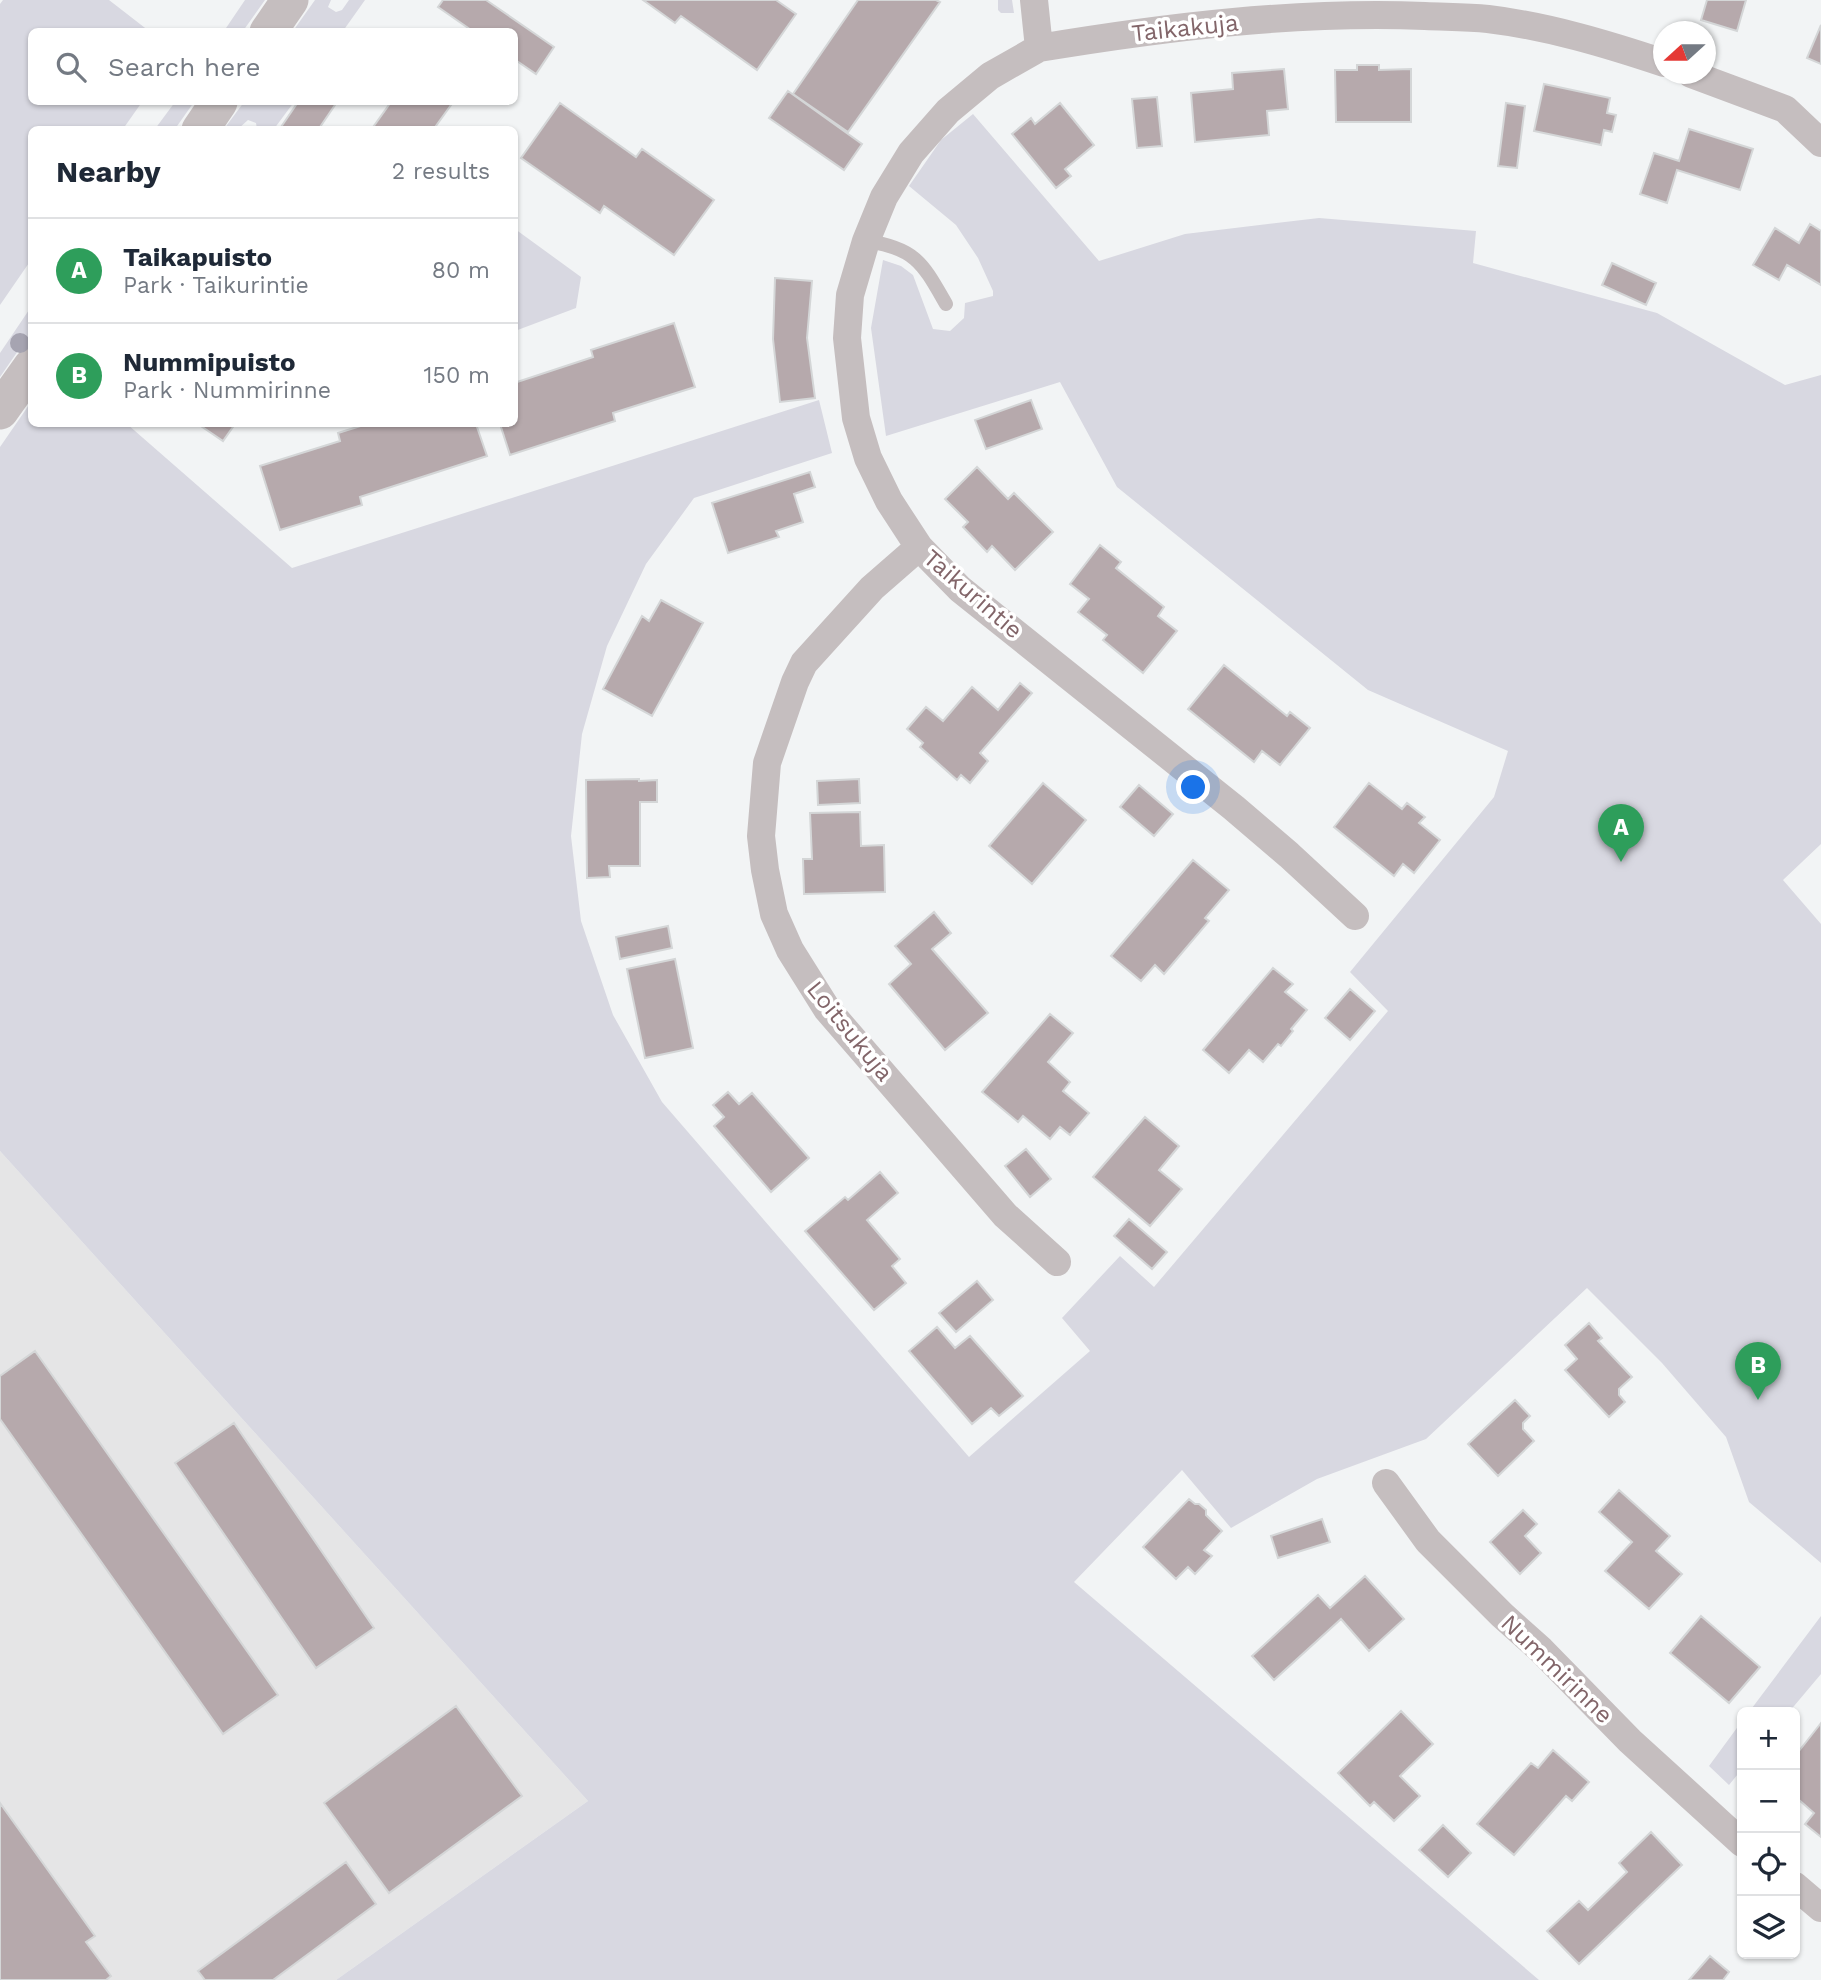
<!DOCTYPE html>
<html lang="en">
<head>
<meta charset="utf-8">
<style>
  :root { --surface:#fff; --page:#f2f2f3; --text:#1f2937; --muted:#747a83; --line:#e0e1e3; --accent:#2563eb }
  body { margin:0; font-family:"Work Sans",sans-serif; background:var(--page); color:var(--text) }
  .controls { position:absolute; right:21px; bottom:21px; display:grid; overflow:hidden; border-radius:10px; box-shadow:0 2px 5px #0004 }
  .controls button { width:63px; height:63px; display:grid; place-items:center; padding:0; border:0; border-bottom:2px solid var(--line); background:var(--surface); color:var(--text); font:35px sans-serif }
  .compass { position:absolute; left:1653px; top:21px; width:63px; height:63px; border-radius:50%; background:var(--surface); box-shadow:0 2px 5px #0004; rotate:249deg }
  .you { position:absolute; left:1194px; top:788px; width:24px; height:24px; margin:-18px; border:5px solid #fff; border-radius:50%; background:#1a73e8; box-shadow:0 0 0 10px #1a73e833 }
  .badge { display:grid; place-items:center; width:46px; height:46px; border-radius:50%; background:var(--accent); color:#fff; font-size:23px; font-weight:700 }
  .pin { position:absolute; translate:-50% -58px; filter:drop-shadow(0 2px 4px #0008) }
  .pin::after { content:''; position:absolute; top:37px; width:24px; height:21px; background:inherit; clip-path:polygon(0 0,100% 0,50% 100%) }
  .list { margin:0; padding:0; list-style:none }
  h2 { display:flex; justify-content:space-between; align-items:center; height:91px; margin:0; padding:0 28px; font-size:30px }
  h2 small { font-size:23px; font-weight:400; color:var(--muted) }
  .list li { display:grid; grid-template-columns:46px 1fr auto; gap:21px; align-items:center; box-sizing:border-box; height:105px; padding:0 28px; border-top:2px solid var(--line) }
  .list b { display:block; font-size:26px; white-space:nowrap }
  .list p { margin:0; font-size:23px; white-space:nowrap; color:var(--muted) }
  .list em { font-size:23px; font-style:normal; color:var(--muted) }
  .icon { flex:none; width:38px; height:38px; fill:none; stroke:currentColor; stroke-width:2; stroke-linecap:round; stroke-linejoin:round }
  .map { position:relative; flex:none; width:1821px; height:1980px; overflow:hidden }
  .search { position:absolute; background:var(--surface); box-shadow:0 2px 5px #0004; left:28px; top:28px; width:490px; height:77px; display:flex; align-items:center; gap:18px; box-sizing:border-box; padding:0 24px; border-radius:10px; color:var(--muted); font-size:26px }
  .panel { position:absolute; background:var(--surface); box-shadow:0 2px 5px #0004; left:28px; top:126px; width:490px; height:301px; border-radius:10px }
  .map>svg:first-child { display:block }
  .built { fill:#e5e5e6 }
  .green { fill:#d8d8e1 }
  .building { fill:#b6a9ac; stroke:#d4d6d7; stroke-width:2 }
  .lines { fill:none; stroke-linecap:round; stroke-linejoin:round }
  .service { stroke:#c5bebf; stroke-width:14 }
  .minor { stroke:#c5bebf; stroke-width:28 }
  .tertiary { stroke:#c5bebf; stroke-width:37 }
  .tree { fill:#a6a4b1 }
  .labels { text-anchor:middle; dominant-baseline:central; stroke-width:7; stroke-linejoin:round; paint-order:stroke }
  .street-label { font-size:24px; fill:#826569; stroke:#fff }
</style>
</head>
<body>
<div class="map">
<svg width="1821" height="1980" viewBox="0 0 1821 1980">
  <rect width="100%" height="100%" fill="#f2f4f5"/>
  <path class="built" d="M0,1151l588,650 -252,179h-336z"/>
  <path class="green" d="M3,0h106l40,31 -117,1v70h110l-19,27 -91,1 -1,130 -31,45v-301z
    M245,0h20l-22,31h-19z
    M315,0h16l-3,7 8,5 6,-2 7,-10h16l-22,31h-50z
    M998,0h14l2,13h-13l-3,-3z
    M175,102h19l-19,27h-20z
    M244,102h50l-20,27h-17l-1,-6 -8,-3 -10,9h-14z
    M973,114l126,147 86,-27 134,-16 157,13 -3,32 184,50 128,72 36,-10v469l-38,36 38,44v639l-72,-61 -23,-65 -64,-74 -75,-75 -161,151 -109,40 -86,49 -49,-58 -108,112 465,398h-1203l252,-179 -588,-650v-704l31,-45 1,22h95l165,144 527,-168 13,53 -138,45 -48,66 -39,82 -25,88 -11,102 10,85 32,94 49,87 307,355 121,-106 -28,-33 58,-62 34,31 234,-276 -38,-39 144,-175 14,-46 -140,-61 -251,-203 -57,-105 -174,54 -15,-108 12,-68 18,6 12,9 20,54 17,2 14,-13 1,-15 28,-7v-5l-15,-33 -22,-33 -47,-39 32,-46z
    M515,229l66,48 -5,31 -61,23z
    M31,307v25l-31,45v-24z
    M1821,1616v58l-32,38h-40z
    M1742,1721v48l-13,16 -20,-19z"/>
  <path class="building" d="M443,0h43l68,47 -18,27 -22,-15v-27h-40l-36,-25z
    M643,0h133l20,14 -39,56 -76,-54 -6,7z
    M858,0h78l4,2 -92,130 -55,-38z
    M1707,0h39l-9,31 -36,-11z
    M1821,25v39l-14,-6z
    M1357,65h22v5l32,-1v53h-75l-1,-52h22z
    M1284,69l4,40 -21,2 2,24 -74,7 -4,-49 42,-4 -1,-16z
    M1544,84l66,14 -3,15 9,2 -4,17 -8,-2 -3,15 -67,-14z
    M788,91l74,53 -18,26 -75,-52z
    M1157,97l5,49 -25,2 -5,-49z
    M298,102h39l-19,28h-39z
    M391,102h55l5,3 -18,25h-62z
    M560,103l76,54 6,-8 72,51 -40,55 -70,-49 -4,7 -79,-55z
    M1060,103l34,42 -29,24 6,7 -15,12 -44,-54 19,-16 4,6z
    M1506,103l19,3 -8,62 -19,-2z
    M1689,129l64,20 -13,41 -63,-20 -10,33 -27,-9 14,-41 25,8z
    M1810,224l11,7v54l-34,-20 -8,15 -26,-15 22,-37 24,15z
    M1612,263l44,20 -10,22 -44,-20z
    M775,278l37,3 -5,57 8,60 -35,4 -7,-63z
    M674,323l21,64 -82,26 2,8 -105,34 -10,-31h14v-41l79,-26 -2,-7z
    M1031,400l11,29 -56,20 -11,-29z
    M198,424h37l-12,17z
    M367,424h109l11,32 -127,41 2,8 -82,25 -20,-64 80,-25 -2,-8z
    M977,467l31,32 6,-6 39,39 -38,38 -23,-24 -5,6 -24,-25 5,-5 -23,-23z
    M810,472l5,15 -21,7 9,28 -27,9 3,6 -51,16 -16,-50z
    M1100,545l21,17 -5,6 48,39 -6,9 19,15 -34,42 -40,-33 4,-5 -29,-23 11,-13 -19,-15z
    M661,600l42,23 -51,93 -49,-27 39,-73 7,5z
    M1224,665l63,51 3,-4 20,16 -30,37 -18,-14 -8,11 -66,-53z
    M1020,683l12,10 -52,60 8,8 -18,22 -9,-8 -4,5 -37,-33 3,-4 -16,-14 19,-22 17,14 29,-34 26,23z
    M639,779v2l18,-1v22h-17v64h-31l1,11 -23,1 -1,-98z
    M859,779l1,24 -42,2 -1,-24z
    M1043,783l43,37 -54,64 -43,-38z
    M1369,783l33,26 5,-6 18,14 -6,6 21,17 -26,33 -11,-9 -9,12 -60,-49z
    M1139,785l34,29 -19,22 -34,-29z
    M860,812l1,34 23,-1 1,47 -81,2 -1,-35h9l-2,-46z
    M1193,860l36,30 -24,28 4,3 -45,53 -9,-9 -14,16 -30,-25z
    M934,912l17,21 -19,16 56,64 -43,37 -56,-66 22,-20 -16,-18z
    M668,926l4,22 -52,11 -4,-22z
    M675,959l18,89 -48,10 -18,-89z
    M1273,968l20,16 -8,8 22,18 -16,19 2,2 -12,15 -3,-2 -15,18 -14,-12 -20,23 -26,-23z
    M1350,989l25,22 -25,29 -25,-22z
    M1050,1014l23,19 -25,29 22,20 -7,9 26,22 -19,22 -10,-8 -10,12 -27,-23 -5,6 -36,-30z
    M728,1092l11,12 13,-11 57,65 -38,34 -57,-66 10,-9 -11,-12z
    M1145,1117l34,29 -20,24 23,19 -32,37 -57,-49z
    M1026,1149l25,30 -21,18 -25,-31z
    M880,1172l18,21 -31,27 33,39 -8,7 14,17 -32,27 -69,-79 40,-34 3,3z
    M1129,1219l38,33 -15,17 -38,-33z
    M977,1281l16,19 -37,32 -17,-19z
    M1589,1323l13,15 -4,3 34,36 -13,12v6l6,7 -16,15 -44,-47 12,-11 -12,-14z
    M937,1327l18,21 15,-12 53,60 -24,20 -8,-8 -19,16 -63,-73z
    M35,1351l243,344 -55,39 -223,-315v-43z
    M1515,1400l15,16 -7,7v6l11,12 -36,35 -30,-32z
    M234,1423l140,205 -58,40 -141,-205z
    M1619,1490l51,46 -14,15 26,23 -33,35 -44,-38 27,-29 -33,-30z
    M1189,1499l6,5h4l7,6v5l16,16 -18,19 8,6 -17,18 -7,-7 -12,12 -33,-32z
    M1523,1510l14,14 -12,12 16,17 -21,21 -30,-32z
    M1322,1519l8,23 -52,16 -7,-22z
    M1365,1576l39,43 -35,32 -28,-32 -67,61 -22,-24 66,-61 12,13z
    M1701,1616l59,51 -31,36 -59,-50z
    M456,1706l66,90 -133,97 -65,-90z
    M1401,1711l32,33 -33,32 20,20 -26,25 -20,-19 -4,4 -32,-33z
    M1821,1723v114l-16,-13 9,-11 -15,-13 -4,5v-49z
    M1553,1750l36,32 -17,19 -6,-5 -52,59 -37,-31 54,-61 7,5z
    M0,1803l95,133 -9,6 25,34 -5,4h-106z
    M1443,1825l28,28 -23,24 -29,-27z
    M1651,1832l31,33 -103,99 -32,-33 32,-30 9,9 39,-38 -8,-9z
    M346,1862l30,42 -103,76h-68l-7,-9z
    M1710,1956l19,16 -6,8h-34z"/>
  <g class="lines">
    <path class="service" d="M866,241c50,7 57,23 80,63"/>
    <path class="minor" d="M1034,0l5,48 -49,28 -42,35 -37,42 -27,44 -18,44 -16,54 -3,43 9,80 12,40 21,43 30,46 41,42 274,219 55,47 66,61
      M1039,48c127,-21 256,-37 386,-32 21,1 42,1 63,3 59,7 119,25 176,44
      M1691,74l94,35 36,34
      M919,547l-47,41 -68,75 -9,19 -28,81 -6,73 4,34 9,44 16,36 37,59 178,206 52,47
      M1386,1483l42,58 74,74 39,35 89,91 112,102
      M1795,1886l26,22"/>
    <path class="tertiary" d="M268,32l22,-32
      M200,130l19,-28
      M0,411l32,-45"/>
  </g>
  <circle class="tree" cx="20" cy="343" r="10"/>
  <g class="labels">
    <g class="street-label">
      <text transform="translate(1185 28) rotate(-6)">Taikakuja</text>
      <text transform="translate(973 594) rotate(41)">Taikurintie</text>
      <text transform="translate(850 1031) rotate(51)">Loitsukuja</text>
      <text transform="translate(1557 1669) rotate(44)">Nummirinne</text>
    </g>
  </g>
</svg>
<div class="controls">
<button>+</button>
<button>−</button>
<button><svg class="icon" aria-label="locate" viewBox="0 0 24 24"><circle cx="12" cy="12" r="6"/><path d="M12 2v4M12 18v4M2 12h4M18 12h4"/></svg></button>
<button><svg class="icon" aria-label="layers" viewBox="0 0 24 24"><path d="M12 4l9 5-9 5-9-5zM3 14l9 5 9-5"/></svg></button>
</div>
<svg class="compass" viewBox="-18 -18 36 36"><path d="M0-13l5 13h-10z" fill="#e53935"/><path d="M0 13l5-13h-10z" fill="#747a83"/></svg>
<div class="you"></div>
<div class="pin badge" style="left:1621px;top:862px;background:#2e9e5b">A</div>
<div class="pin badge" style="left:1758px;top:1400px;background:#2e9e5b">B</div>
<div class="search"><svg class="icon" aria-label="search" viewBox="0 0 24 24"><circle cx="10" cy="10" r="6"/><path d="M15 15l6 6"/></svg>Search here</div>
<section class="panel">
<h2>Nearby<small>2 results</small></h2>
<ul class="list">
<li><span class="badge" style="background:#2e9e5b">A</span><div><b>Taikapuisto</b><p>Park · Taikurintie</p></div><em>80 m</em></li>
<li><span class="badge" style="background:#2e9e5b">B</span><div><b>Nummipuisto</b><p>Park · Nummirinne</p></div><em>150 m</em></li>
</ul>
</section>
</div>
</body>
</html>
